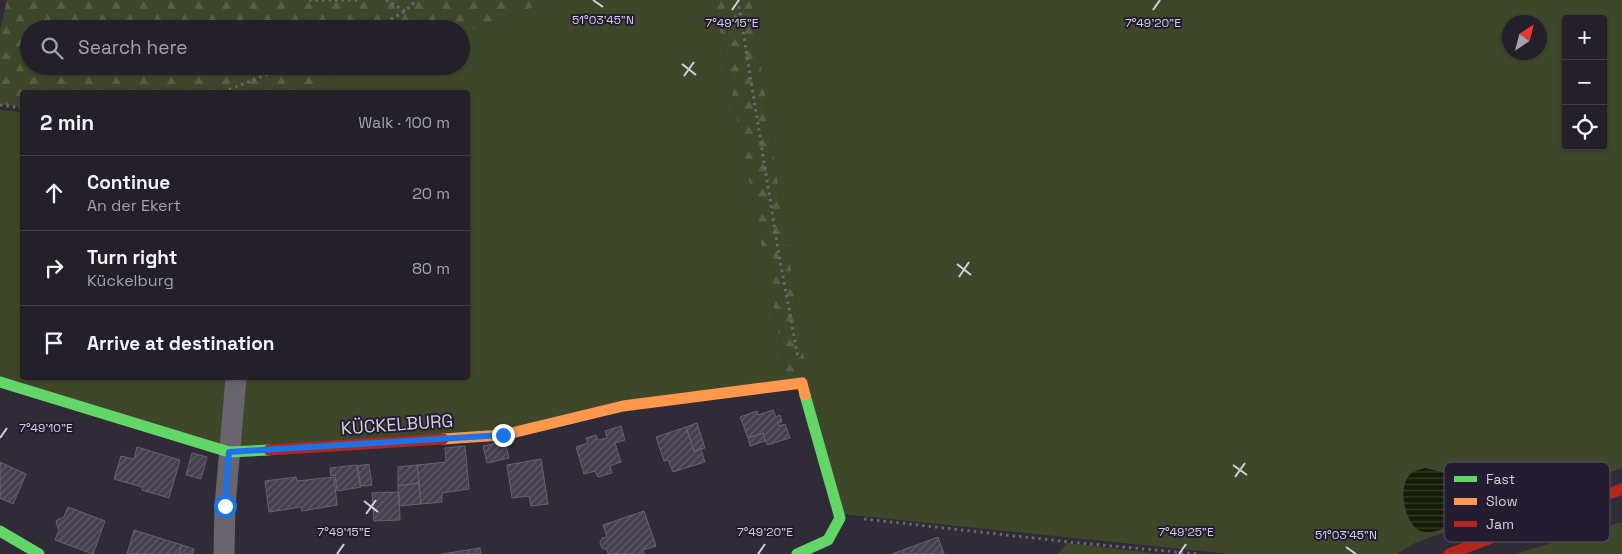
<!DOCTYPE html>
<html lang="en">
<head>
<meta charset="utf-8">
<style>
  :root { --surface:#232029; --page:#2b2831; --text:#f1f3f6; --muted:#a3a3a8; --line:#403e46 }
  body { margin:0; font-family:"Space Grotesk",sans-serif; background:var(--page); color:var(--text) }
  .controls { position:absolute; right:15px; top:15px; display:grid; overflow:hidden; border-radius:5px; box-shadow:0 1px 4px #0004 }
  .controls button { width:45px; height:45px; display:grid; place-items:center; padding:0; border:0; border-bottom:1px solid var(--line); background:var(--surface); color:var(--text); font:25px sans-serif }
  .compass { position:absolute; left:1502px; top:15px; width:45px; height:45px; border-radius:50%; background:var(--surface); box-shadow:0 1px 4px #0004; rotate:36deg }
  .stop { position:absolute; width:15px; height:15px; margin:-11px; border:4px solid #1a73e8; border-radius:50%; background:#fff }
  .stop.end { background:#1a73e8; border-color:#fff; box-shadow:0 1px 5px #0008 }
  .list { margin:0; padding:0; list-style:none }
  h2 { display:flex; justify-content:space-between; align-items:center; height:65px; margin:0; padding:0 20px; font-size:21px }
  h2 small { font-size:16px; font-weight:400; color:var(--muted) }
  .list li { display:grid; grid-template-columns:32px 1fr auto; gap:15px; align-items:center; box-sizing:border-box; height:75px; padding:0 20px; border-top:1px solid var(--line) }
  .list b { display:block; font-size:19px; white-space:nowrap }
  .list p { margin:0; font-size:16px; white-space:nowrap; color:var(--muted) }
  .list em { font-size:16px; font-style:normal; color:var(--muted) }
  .icon { flex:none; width:28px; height:28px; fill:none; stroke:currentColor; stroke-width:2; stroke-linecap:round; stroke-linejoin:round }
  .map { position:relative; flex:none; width:1622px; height:554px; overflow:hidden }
  .search { position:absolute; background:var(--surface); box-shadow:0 1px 4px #0004; left:20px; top:20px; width:450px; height:55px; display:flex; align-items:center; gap:12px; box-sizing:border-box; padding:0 18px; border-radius:28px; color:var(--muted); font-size:19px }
  .panel { position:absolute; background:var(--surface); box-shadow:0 1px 4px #0004; left:20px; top:90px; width:450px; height:290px; border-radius:5px }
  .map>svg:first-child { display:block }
  .green { fill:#3e472a; fill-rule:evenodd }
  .forest { fill:url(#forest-firs) }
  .water { fill:url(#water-rules) }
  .building { fill:url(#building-hatch); stroke:#67636d }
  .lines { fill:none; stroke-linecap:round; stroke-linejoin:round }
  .path { stroke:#69666f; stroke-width:3; stroke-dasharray:2.5 4; stroke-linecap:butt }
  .street { stroke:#68656e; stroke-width:21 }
  .fast { stroke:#63d668; stroke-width:11 }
  .slow { stroke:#ff974d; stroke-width:11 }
  .jam { stroke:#b3261e; stroke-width:11 }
  .route { stroke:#1a73e8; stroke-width:6 }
  .ticks { fill:none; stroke:#d4cfde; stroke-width:2 }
  .labels { text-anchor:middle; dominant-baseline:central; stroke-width:4; stroke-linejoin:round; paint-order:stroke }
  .street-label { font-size:18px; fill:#d4cfde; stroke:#241d32 }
  .key { fill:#241d32; stroke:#595266; stroke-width:1 }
  .key-label { font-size:14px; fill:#d4cfde }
  .ticks-label { font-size:12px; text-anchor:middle; fill:#d4cfde; stroke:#241d32; stroke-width:4; stroke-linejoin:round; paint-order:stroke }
</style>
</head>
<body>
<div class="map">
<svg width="1622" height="554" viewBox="0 0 1622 554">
  <defs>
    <pattern id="forest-firs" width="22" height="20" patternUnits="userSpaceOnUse" patternTransform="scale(1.25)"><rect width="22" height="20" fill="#3e472a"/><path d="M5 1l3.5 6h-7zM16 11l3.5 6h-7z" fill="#596048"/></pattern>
    <pattern id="water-rules" width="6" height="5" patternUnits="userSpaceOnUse" patternTransform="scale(1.25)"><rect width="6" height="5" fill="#161c05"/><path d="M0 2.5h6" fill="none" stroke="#373c29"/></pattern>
    <pattern id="building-hatch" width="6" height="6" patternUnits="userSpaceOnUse" patternTransform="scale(1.25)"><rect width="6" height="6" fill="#45404f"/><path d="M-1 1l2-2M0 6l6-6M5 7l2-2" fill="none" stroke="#5f5b68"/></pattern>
  </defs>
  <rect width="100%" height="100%" fill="#2f2b37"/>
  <path class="green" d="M554,0h160l74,382 -287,50 -269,18 7,-72h229v-286h-183l10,-1 70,-25h96v-33z
    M751,0h871v468l-207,75 -18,11h-167l-389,-40 -33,-129zM1566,19h37v127h-37zM1510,22h30v30h-30z
    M0,110l22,2v266h211l-8,71 -225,-67z
    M1622,522v32h-107z
    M1067,543l96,11h-105z"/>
  <path class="forest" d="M7,0h547l-93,33v-4h-432v37h336l-70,25 -10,1h-263v15l-22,-3v-74z
    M714,0h37l56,378 -19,4z"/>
  <path class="water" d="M1425,468c8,2 15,3 22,6 8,4 34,22 31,32 -2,10 -16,14 -24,18 -9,4 -19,9 -29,8 -20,-2 -27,-42 -17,-55 4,-6 10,-7 17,-9z"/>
  <path class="building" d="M773,410l3,7 4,-2 2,7 -4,1 1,3 6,-2 5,14 -23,7 -4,-12 -15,5 -8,-21 17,-6 1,4z
    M697,423l8,25 -11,3 -8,-24z
    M621,426l4,14 -10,3 6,19 -11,4 2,7 -14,4 -3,-6 -11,3 -8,-27 12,-4 -2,-5 10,-3 2,5 9,-2 -2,-7z
    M686,427l8,24 7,-2 4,13 -32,10 -5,-12 -4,1 -8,-24z
    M763,433l2,8 -15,5 -2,-8z
    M505,441l4,17 -22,5 -4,-17z
    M465,446l4,43 -27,4v9l-21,2 -4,-39 29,-3 -1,-14z
    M137,447l43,13 -11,38 -27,-8v-3l-28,-8 7,-23 13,3z
    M192,453l15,4 -6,22 -15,-4z
    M541,459l7,45 -17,2 -2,-10 -17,2 -5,-33z
    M0,462l26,12 -13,30 -13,-6z
    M369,464l3,21 -12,1 -3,-20z
    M357,465l4,22 -24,4 -2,-16 -4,1 -1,-8z
    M417,465l2,18 -21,3v-19z
    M296,477l1,4 37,-4 3,28 -35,6 -1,-4 -32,5 -4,-31z
    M419,483l2,21 -22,2 -1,-20z
    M399,492l1,28 -26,1 -2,-28z
    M68,507l37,14 -12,33 -38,-14 4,-10 -3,-7 1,-3 7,-3z
    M644,511l12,35 -13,4 1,4h-36l-1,-4 -5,-2 -2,-5 2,-5 5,-1 -4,-12z
    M134,530l48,15 -3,9h-52z
    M938,537l6,17h-52z
    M182,545l12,4 -1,5h-14z
    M480,548l1,6h-39z"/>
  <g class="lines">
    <path class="path" d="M309,0h49
      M386,0l19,11
      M738,0l41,255 19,103
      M374,29l31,-18 12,-11
      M223,92l65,-26
      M0,105l22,3
      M864,519l205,23 130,12"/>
    <path class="street" d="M224,554l1,-48 11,-128"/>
    <path class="fast" d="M0,382l229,70 40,-2
      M0,531l39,23
      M797,554l31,-14 12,-22 -35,-123"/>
    <path class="slow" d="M443,439l60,-4 120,-29 179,-23 3,12"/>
    <path class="jam" d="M269,450l174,-11
      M1449,554l173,-65"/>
  </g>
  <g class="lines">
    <path class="route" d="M225,506l4,-54 274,-17"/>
  </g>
  <path class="ticks" d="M593,0l10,7M732,10l7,-10M1153,10l7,-10M682,64l14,11M684,76l10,-14M957,264l14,11M959,277l10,-15M0,438l7,-10M1233,465l14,10M1235,477l10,-14M364,501l14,11M366,514l10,-14M1346,547l10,7M337,554l7,-10M758,554l7,-10M1179,554l7,-10"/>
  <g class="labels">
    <g class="street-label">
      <text transform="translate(397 424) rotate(-4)">KÜCKELBURG</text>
    </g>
  </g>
  <rect x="1444" y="462" width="166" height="80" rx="8" class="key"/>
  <rect x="1454" y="476" width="23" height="6" fill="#63d668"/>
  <rect x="1454" y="498" width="23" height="7" fill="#ff974d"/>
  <rect x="1454" y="521" width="23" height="6" fill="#b3261e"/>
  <g class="key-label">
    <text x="1486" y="484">Fast</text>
    <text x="1486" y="506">Slow</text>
    <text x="1486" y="529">Jam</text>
  </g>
  <g class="ticks-label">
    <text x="603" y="24">51°03'45"N</text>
    <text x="732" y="27">7°49'15"E</text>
    <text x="1153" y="27">7°49'20"E</text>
    <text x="46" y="432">7°49'10"E</text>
    <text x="344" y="536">7°49'15"E</text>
    <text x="765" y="536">7°49'20"E</text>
    <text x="1186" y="536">7°49'25"E</text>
    <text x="1346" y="539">51°03'45"N</text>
  </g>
</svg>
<div class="controls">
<button>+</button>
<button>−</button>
<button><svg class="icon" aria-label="locate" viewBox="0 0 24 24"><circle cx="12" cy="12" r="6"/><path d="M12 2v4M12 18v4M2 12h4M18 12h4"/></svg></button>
</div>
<svg class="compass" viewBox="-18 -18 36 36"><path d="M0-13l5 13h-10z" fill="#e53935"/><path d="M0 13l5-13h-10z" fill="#a3a3a8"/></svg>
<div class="stop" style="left:225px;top:506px"></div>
<div class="stop end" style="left:503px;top:435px"></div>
<div class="search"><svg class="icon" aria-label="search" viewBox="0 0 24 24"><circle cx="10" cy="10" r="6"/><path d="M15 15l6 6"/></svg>Search here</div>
<section class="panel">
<h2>2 min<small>Walk · 100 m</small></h2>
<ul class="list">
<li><svg class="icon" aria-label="ahead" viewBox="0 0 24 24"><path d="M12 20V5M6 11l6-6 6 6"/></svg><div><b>Continue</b><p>An der Ekert</p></div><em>20 m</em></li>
<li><svg class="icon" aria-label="right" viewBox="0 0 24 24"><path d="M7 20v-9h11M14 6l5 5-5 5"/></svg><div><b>Turn right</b><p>Kückelburg</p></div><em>80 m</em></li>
<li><svg class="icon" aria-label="arrive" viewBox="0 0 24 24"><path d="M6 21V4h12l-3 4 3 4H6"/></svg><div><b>Arrive at destination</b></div></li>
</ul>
</section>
</div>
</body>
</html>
